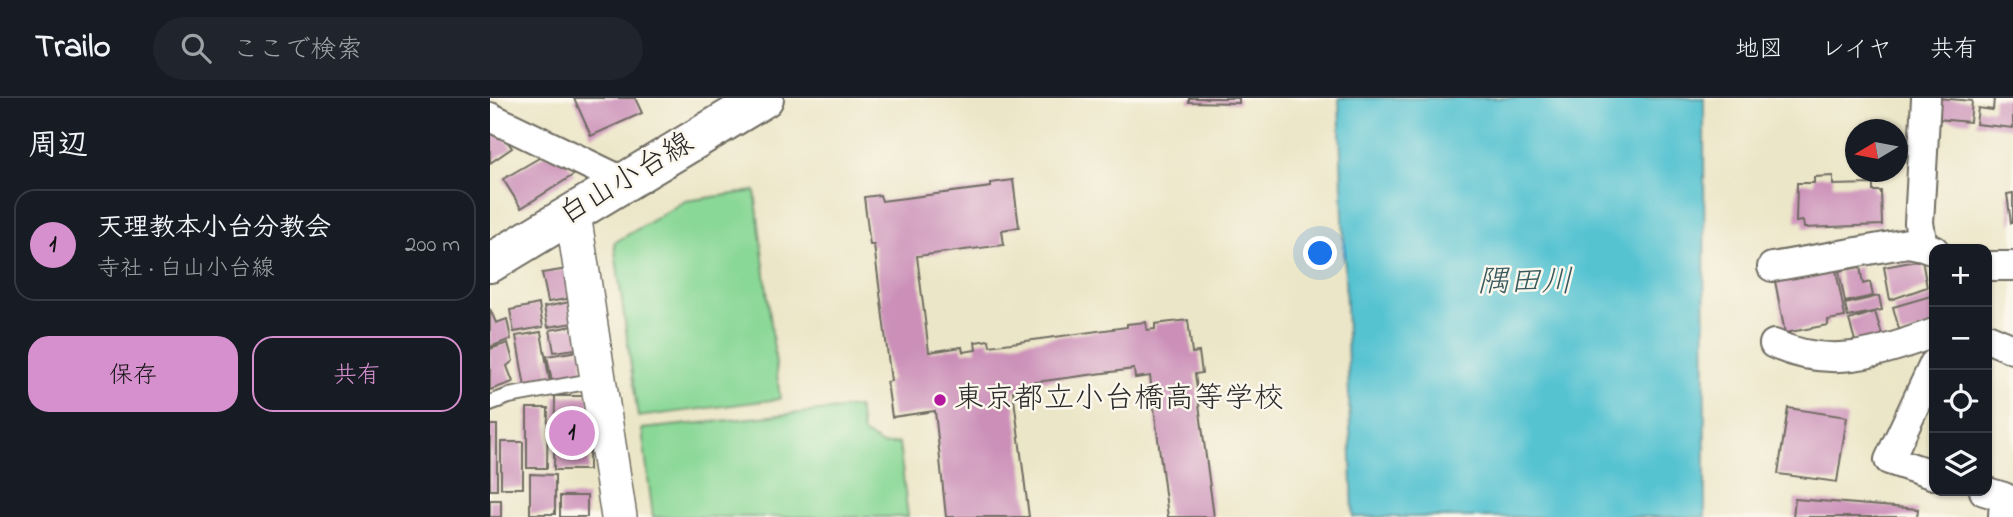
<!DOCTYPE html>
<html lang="ja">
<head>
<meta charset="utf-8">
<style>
  :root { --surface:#171b24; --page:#20242c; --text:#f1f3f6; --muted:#9ea1a6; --line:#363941; --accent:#d690ce }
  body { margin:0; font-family:"Indie Flower","Klee One",sans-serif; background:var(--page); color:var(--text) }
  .controls { position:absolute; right:21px; bottom:21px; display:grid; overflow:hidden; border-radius:14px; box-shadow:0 2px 5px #0004 }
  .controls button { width:63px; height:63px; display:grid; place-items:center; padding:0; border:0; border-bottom:2px solid var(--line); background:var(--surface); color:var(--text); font:35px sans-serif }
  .compass { position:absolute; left:1355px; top:21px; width:63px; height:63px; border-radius:50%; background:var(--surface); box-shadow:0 2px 5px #0004; rotate:260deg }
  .you { position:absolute; left:831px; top:156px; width:24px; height:24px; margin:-18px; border:5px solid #fff; border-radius:50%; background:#1a73e8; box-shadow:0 0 0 10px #1a73e833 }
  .badge { display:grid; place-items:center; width:46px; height:46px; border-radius:50%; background:var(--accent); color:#111; font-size:23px; font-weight:700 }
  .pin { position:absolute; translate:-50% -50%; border:4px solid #fff; box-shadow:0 2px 7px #0006 }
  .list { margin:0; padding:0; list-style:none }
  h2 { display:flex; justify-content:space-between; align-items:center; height:91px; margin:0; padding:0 28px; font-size:30px }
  h2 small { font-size:23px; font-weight:400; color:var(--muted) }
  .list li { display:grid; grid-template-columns:46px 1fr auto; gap:21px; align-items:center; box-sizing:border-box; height:112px; margin:0 14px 14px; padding:0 14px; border:2px solid var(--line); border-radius:21px }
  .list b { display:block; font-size:26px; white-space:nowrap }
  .list p { margin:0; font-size:23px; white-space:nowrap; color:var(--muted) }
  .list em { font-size:23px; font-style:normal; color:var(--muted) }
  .actions { display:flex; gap:14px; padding:21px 28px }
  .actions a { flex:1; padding:16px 0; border:2px solid var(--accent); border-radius:21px; text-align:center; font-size:24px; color:var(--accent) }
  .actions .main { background:var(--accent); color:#111 }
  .icon { flex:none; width:38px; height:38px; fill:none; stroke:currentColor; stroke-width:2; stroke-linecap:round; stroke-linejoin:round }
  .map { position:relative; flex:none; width:1523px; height:419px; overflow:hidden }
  header { display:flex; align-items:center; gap:42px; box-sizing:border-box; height:98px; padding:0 35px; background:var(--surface); border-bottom:2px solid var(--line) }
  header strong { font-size:33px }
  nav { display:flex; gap:38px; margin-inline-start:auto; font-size:24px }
  .search { width:490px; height:63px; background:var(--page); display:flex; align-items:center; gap:18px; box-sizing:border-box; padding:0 24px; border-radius:38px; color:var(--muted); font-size:26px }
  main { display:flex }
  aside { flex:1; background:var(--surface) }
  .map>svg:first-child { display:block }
  .green { fill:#8ad897; stroke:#5a8261; stroke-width:2 }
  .water { fill:#57c3d1; stroke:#41777e; stroke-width:2 }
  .building { fill:#cb8fb8 }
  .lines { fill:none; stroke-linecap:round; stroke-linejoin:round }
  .service-casing { stroke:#6f6c62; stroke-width:18 }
  .minor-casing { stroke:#6f6c62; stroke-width:32 }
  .tertiary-casing { stroke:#6f6c62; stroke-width:38 }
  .secondary-casing { stroke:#6f6c62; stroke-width:42 }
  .service { stroke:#fff; stroke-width:14 }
  .minor { stroke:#fff; stroke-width:28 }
  .tertiary { stroke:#fff; stroke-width:35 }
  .secondary { stroke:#fff; stroke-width:38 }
  .poi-dot { fill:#b5179e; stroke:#fbf7ec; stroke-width:2.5 }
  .labels { text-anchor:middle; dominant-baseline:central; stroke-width:5; stroke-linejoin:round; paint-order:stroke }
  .street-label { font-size:30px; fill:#2b2b2b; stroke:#fbf7ec }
  .poi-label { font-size:30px; fill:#2b2b2b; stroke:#fbf7ec; text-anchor:start }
  .water-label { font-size:32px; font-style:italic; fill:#38595d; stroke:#fbf7ec }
</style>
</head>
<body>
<header>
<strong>Trailo</strong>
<div class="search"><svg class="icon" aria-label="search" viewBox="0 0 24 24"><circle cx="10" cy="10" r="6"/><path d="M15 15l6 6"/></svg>ここで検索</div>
<nav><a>地図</a><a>レイヤ</a><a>共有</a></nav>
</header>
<main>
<aside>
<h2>周辺<small></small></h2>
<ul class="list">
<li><span class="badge">1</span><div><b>天理教本小台分教会</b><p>寺社 · 白山小台線</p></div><em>200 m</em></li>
</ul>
<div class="actions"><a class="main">保存</a><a>共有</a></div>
</aside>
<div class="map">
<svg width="1523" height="419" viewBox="0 0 1523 419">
  <rect width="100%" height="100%" fill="#fbf7ec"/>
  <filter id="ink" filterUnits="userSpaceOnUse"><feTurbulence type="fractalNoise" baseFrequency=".0143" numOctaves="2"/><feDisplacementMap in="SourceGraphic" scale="14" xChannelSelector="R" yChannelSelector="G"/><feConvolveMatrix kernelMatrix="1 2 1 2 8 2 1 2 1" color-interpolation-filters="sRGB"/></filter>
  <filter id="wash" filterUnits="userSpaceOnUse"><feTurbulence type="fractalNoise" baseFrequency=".00686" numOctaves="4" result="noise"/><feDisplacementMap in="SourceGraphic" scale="28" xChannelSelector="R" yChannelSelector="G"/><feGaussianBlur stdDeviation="1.57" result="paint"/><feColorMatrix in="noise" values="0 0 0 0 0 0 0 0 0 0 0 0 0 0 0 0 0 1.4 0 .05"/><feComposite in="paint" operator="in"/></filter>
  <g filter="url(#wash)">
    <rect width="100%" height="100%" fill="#ece6c8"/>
    <path class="green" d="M265,93l25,208 -142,18 -24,-174 71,-42z
      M368,309l5,26 20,12 16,-2 9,74h-255l-11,-88z"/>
    <path class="water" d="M849,0h365l1,419h-352z"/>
    <g id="blocks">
      <path class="building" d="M84,0h61l7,15 -51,23z
        M699,0h50v5l-50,-1z
        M1448,0l34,3 -2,21 -33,-3z
        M1504,0h19v30l-37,-4 2,-16 15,2z
        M7,29l15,21 -22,15v-31z
        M56,56l20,7 9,13 -54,34 -18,-29z
        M1343,78v9l40,-1v7h8l1,34 -78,3 -1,-7 -7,1 1,-39h17v-6z
        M523,82l6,47 -17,3 2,15 -87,11 12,96 33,-5 1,5 13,-2 -1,-8 14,-2 1,6 137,-19v-3l19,-2 1,8 8,-1v-5l33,-4 4,33 7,-1 3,21 -7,1 19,143h-46l-18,-141 -15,2 -1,-9 -106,14 1,6 -16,2 16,126h-83l-11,-106 -43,6 -5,-35 4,-1 -17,-136h-4l-6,-48 16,-2 2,6 109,-14v-4z
        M1523,95v30h-2l-4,-29z
        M1432,162l5,27 -37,13 -6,-33z
        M1370,169l3,17 7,-2 3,14 -28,6 -6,-31z
        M78,171l5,29 -25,4 -6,-29z
        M1346,172l9,47 -17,3v5l-43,8 -10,-52z
        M1444,197v31l-33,10 -8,-29z
        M1389,198l3,14 -34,7 -3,-13z
        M85,203l4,21 -31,5 -4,-20z
        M49,206l4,23 -29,5 -4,-22z
        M0,211l6,14 11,-4 4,20 -21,8z
        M1385,214l10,32 -27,7 -9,-31z
        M89,227l4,23 -29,4 -4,-22z
        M51,234l9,51 -25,4 -9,-51z
        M18,245l5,18 -6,5 6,16 -23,8v-41z
        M94,252l-3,28 -29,4 -5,-26z
        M65,298h34v74h-35z
        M37,310h21l-1,60h-20z
        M1298,310l59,9 -10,65 -59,-8z
        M0,327h7v65h-7z
        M11,344h22v46h-22z
        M40,376l25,1v39h-25z
        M70,398h27v21h-27z
        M1305,401l123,10 -1,8h-124z
        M0,402h11v17h-11z"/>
    </g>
  </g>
  <g filter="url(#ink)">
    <use href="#blocks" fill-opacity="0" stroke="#6f6c62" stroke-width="2"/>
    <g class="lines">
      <g class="service-casing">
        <path id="service" d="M0,305l19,-7 88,-16"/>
      </g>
      <g class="minor-casing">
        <path id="minor" d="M1436,0l-7,125 4,23 11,4
          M0,19l135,65
          M1497,168h26
          M1282,169l136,-24 15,3
          M1497,240l26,11
          M1284,246c58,26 104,9 160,-11
          M1444,266l-45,96 45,15
          M1494,393l20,6 -1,20"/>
      </g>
      <g class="tertiary-casing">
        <path id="tertiary" d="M83,116l46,303"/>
      </g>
      <g class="secondary-casing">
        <path id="secondary" d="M0,165l274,-165"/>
      </g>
      <use href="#service" class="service"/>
      <use href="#minor" class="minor"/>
      <use href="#tertiary" class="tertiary"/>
      <use href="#secondary" class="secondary"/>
    </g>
  </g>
  <circle class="poi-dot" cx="450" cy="302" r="7"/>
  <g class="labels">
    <g class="street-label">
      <text transform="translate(137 82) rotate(-31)">白山小台線</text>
    </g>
    <g class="poi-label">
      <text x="464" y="302">東京都立小台橋高等学校</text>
    </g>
    <g class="water-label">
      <text x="1035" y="185">隅田川</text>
    </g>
  </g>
</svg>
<div class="controls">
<button>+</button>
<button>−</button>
<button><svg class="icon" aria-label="locate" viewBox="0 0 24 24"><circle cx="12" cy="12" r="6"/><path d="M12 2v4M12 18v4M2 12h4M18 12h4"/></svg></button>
<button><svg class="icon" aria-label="layers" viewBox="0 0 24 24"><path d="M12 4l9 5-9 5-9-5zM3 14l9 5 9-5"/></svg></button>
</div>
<svg class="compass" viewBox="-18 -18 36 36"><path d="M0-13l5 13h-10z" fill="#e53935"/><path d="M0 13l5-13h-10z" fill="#9ea1a6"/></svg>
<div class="you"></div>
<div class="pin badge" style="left:82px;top:335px">1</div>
</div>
</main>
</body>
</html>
